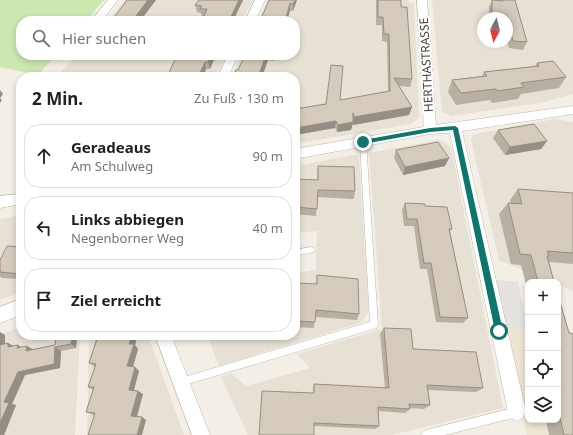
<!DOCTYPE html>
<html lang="de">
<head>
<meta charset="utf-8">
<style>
  :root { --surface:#fff; --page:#f2f2f2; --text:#202124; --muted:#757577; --line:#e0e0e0 }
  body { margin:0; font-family:"Noto Sans",sans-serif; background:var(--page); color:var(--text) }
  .controls { position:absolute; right:12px; bottom:12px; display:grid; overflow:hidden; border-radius:8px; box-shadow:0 2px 6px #0003 }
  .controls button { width:36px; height:36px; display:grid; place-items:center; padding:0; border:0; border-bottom:1px solid var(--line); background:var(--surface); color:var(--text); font:20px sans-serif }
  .compass { position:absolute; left:477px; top:12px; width:36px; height:36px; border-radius:50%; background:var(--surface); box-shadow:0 2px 6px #0003; rotate:187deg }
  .stop { position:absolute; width:12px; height:12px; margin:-9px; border:3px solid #0f766e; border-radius:50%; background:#fff }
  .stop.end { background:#0f766e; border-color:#fff; box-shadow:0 1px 4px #0008 }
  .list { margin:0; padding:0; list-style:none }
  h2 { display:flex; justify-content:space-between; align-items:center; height:52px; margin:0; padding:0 16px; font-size:17px }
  h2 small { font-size:13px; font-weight:400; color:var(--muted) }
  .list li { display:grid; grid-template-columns:26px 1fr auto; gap:12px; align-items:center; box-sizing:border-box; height:64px; margin:0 8px 8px; padding:0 8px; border:1px solid var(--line); border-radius:16px }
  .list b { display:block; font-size:15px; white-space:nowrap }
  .list p { margin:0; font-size:13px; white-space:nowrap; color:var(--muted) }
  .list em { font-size:13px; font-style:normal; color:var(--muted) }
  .icon { flex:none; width:22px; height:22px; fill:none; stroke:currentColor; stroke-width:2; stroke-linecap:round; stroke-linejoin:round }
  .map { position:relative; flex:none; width:573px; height:435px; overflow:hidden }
  .search { position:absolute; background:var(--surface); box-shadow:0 2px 6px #0003; left:16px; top:16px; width:284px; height:44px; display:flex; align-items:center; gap:10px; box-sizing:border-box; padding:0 14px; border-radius:16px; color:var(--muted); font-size:15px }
  .panel { position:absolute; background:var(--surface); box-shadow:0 2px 6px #0003; left:16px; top:72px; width:284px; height:268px; border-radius:16px }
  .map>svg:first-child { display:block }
  .residential { fill:#e7e1d5; fill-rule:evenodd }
  .education { fill:#ece5d1 }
  .green { fill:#cde7b0 }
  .parking { fill:#e4e2de }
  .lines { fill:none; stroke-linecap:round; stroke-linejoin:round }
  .service-casing { stroke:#c1baac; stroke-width:1 }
  .minor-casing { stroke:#c1baac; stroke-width:1 }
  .service { fill:#fff; fill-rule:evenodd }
  .minor { fill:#fff; fill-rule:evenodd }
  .wall { fill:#b6afa2 }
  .shaded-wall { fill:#948e84 }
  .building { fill:#d4cbbc; stroke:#948e84 }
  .route { fill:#0f766e }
  .labels { text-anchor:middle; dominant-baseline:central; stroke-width:4; stroke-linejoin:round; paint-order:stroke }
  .far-street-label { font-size:12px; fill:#464036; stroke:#fff }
</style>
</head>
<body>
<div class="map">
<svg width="573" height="435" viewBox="0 0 573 435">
  <rect width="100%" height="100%" fill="#f3efe6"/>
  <path class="residential" d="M125,0h128l-11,21h-134z
    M268,0h141v3h5l5,114 -8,7 -116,20v-67h-64l11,-22h53v-34h-37z
    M432,0h141v94l-29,8 -92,14 -10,-4zM483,18h24v24h-24z
    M76,55h150l-11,22h-156l3,-6z
    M555,119l18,3v169l-15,-6v-3h-7l-52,-22 -28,-120 2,-5 7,-2z
    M438,140l5,1 8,6 52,261 -111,27h-144l-27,-58 10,-4 15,13 64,-18 -13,-14 85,-25 -13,-176z
    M359,154l10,158 -9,11 -141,43 -12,-31h88v-62l21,-3 1,-39 -22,2v-67z
    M21,215v77l-21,8v-81z
    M21,327v8h59l-5,100h-75v-100z
    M89,335h59l36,100h-97z"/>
  <path class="education" d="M503,326l25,2v92h30v-90l15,1v104h-46z"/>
  <path class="green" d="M0,0h104l-18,21h-65v34h35l-18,20 -38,-8z"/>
  <path class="parking" d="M496,280l22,2 10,48 -22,-2z"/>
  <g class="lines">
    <g class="service-casing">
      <path id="service" d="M361,140h2l3,2 12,183 -1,3 -196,58 -3,-1 -1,-3 1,-3 3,-1 189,-56 -10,-180z
        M311,247l3,1 1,2 -1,2 -19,4v-6z
        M517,407l3,2 2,3 -2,3 -3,2 -72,18h-24l2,-3 3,-2z"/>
    </g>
    <g class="minor-casing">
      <path id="minor" d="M108,0h10l-17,21h-10z
        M255,0h10l-10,21h-10z
        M417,0h10l9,125 137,-19v8l-111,17 64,281 -3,6 -6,3 -6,-3 -3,-6 -58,-279 -20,1 -135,25v-10l129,-22z
        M228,55h10l-10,22h-10z
        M21,194v10l-21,4v-12z
        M21,299v16l-21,8v-16z
        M155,335h16l39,100h-18z"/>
    </g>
    <use href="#service" class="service"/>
    <use href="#minor" class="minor"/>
  </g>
  <path class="wall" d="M156,0l-16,21h-27v-2z
    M199,0h44l-10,21h-31l2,-5h-2l-1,-3 -4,-1 -2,-7z
    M269,0h28l-4,11h-3z
    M376,0h25v7l11,72 -2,8 -11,-1 13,21 -3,8 -56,10v-1l-2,6 -14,2 -2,-4 -40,7v-26l31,-5 14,-4 48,-8 -1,-50 -5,-1v-16h-6z
    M492,0l7,1v-1h16l12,42 -4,8 -14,-2 -2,-8v-22h-18v-11z
    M177,55h39l-6,14h-4l-3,8h-35v-2z
    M245,55h31l-2,6 -6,-1 -6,17h-29l5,-7z
    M537,63l29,14 -7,11 -38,6 -3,5 -26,4 -2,-3 -34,5 -8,-13 4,-12 30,-4 2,-4 51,-6z
    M498,130l49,11 -6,8 -36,6 -12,-17z
    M396,150l53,8 -4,8 -42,9 -9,-17z
    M318,166l37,25 -1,8 -37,-2 -1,19 -21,-2v-35l22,1z
    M518,189l55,4v71l-24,-2 5,20h-26v10l-7,-27 -10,-1 -12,-50 9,-11h3l-1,-3z
    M405,203l20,3 27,23 -2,2 18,87 -5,5 -27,-1 -9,-53h-7l-6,-43h-10l-2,-16z
    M21,247v32l-19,-1 -2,-2v-16z
    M317,275l42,39 -2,6 -42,-3 -1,11 -19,-1v-44l21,1z
    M558,295l15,140h-24l-3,-15h12z
    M384,328l29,21 70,39 -7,4 -48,-2 2,15 -6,4 -14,-1v1l-5,4 -27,-2 1,15 -4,3 -61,-3 -1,-37 1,-5 71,4 -5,-54z
    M5,335v9l3,-1 5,3 9,1 5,-1 6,3 22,-4 1,-10h21l-1,13 -15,3 -1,17 -35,7 -13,29 4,1 -12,30z
    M96,335h47v1l-6,1 -2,8 3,4 -5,18 6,4 -5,19 9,4 -6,23h5l4,3 -53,-5 -7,-3 7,-22 -5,-3 7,-20 -6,-4 7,-22 -2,-2z"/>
  <path class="shaded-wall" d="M148,0h8l-16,21h-8z
    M239,0h4l-10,21h-4z
    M295,0h2l-4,11v-7z
    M290,3v8l-3,10h-2z
    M212,55h4l-6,14 -2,-7z
    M266,55h1l1,5 -6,17h-4z
    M274,55h2l-2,6z
    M205,62l1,7 -3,8h-5z
    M0,90l3,4 -3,4 2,2 -2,3z
    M412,107l-3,8 -56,10 1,-8z
    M336,121l-1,7 -40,7v-7z
    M353,122l-2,8 -14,2 1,-7z
    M547,141l-6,8 -36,6 5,-8z
    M449,158l-4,8 -42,9 2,-8z
    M0,332l5,3v14l-5,-2z
    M72,335h5l-1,13 -5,-4z
    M132,335h3l2,2 -2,8 3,4 -6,21 -5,-4 2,-22z
    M8,343l7,4h-7z
    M18,345l6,4 -7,-1z
    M27,346l6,4 -7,1z
    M55,347l6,4 -1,17 -35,7 -13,29 4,1 -12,30h-4v-12l4,-21 14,-30z
    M135,367l4,4 -6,22 -4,-3z
    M138,391l5,3 -7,25 -5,-3z
    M142,417l4,3 -4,15h-5z"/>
  <path class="building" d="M127,0h21l-16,21 -19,-2z
    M199,0h40l-10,21h-27l5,-12h-7l2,-3 -7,-1z
    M269,0h26l-2,4 -3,-1 -5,18h-25z
    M378,0h23v7h6l5,72 -18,-1 18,29 -58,10 -1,-4v9l-15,3 -2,-4 -41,7v-19l31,-5 5,-39 12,1 -3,34 50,-9 -1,-57h-5l-1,-17h-5z
    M492,0l11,1 -1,-1h13l12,42 -14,-1 -6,-23 -15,-2z
    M177,55h35l-4,7h-3l-7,15h-29l1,-2h-2z
    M245,55h21l-8,22h-25l3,-7h2z
    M553,61l13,16 -45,6 3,4 -26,4 -2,-2 -35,4 -9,-13 35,-4 -3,-4 55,-6 -2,-3z
    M534,124l13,17 -37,6 -12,-17z
    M438,142l11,16 -44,9 -9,-17z
    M318,166l36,1 1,24 -37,-1 -1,19 -22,-2v-28l23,1z
    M518,189l55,4v60l-26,-2 2,5h-2l7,26h-16l-7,-27 -11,-1 -12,-51 14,1z
    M405,203l20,1v2l22,1 5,22h-3l19,89 -28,-1 -9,-54h-7l-7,-44h-10z
    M7,246l14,1v27l-21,-2v-12z
    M317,275l41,4 1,35 -43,-4 -1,12 -20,-1v-38l22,1z
    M558,295l11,38 4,1v101h-9l-6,-26z
    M384,328l27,1 2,20 63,3 7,36 -56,-3 3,20 -21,-1 1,5 -32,-2 1,19 -65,-3v12h-55l3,-44 52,2v-9l75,4z
    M56,335h16l-1,9 -16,3 -1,17 -36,8 -14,30 5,1 -9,20v-78l8,-2v4l10,-2 -1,3 10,-2 -1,5 29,-6z
    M96,335h36l-3,9h5l-7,22 8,1 -6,23 9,1 -7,25 11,1 -5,18h-49l7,-22 -9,-1 8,-25h-6l8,-23 -7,-1 8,-24h-3z"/>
  <path class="route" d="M455,126l3,2 45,203 -4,4 -4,-4 -42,-201 -23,2 -67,12 -3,-2 3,-2 67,-12z"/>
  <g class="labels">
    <g class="far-street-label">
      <text transform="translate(426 65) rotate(-93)">HERTHASTRASSE</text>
    </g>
  </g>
</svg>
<div class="controls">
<button>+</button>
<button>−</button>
<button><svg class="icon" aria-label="locate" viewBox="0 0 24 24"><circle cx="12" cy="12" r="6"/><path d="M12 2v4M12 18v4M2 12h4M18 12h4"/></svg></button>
<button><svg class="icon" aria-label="layers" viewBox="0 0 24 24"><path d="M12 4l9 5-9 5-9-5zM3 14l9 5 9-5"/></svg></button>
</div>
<svg class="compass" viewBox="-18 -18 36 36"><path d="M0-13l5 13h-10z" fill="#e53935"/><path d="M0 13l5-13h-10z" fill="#757577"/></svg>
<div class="stop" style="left:499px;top:331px"></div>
<div class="stop end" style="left:363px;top:142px"></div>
<div class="search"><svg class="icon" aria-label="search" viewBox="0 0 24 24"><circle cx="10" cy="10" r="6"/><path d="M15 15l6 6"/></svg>Hier suchen</div>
<section class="panel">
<h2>2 Min.<small>Zu Fuß · 130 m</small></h2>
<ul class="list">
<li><svg class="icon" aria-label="ahead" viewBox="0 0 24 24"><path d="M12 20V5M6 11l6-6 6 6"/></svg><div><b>Geradeaus</b><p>Am Schulweg</p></div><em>90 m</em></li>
<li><svg class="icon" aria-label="left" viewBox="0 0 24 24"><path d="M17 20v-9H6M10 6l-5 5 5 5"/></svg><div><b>Links abbiegen</b><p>Negenborner Weg</p></div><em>40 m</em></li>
<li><svg class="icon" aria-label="arrive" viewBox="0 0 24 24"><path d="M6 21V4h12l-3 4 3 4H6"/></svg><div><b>Ziel erreicht</b></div></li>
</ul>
</section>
</div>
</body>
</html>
